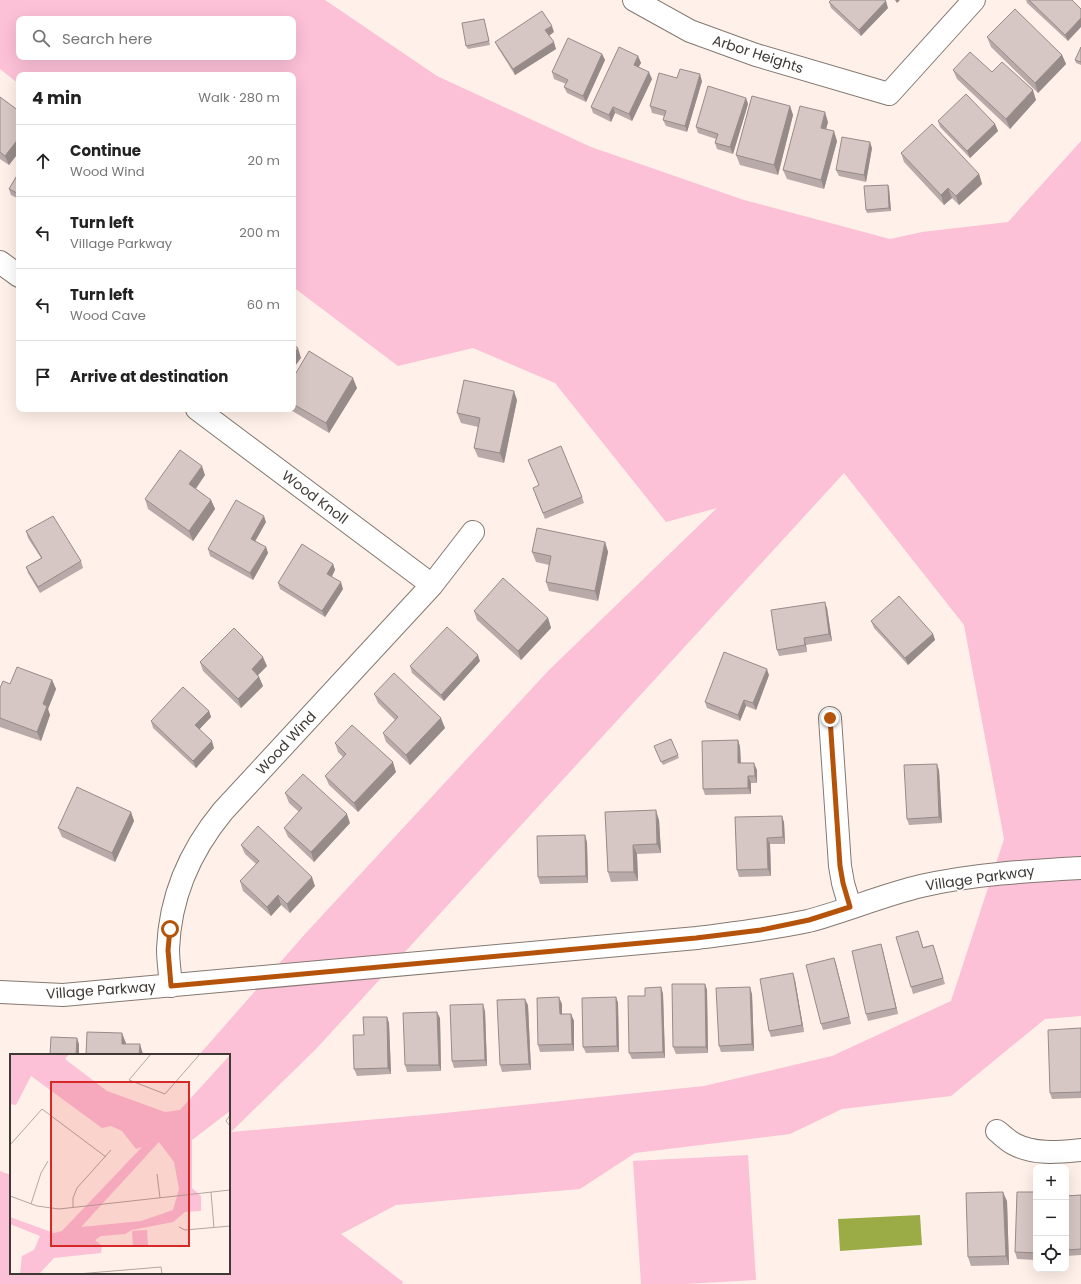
<!DOCTYPE html>
<html lang="en">
<head>
<meta charset="utf-8">
<style>
  :root { --surface:#fff; --page:#f2f2f2; --text:#222; --muted:#767676; --line:#e0e0e0 }
  body { margin:0; font-family:Poppins,sans-serif; background:var(--page); color:var(--text) }
  .controls { position:absolute; right:12px; bottom:12px; display:grid; overflow:hidden; border-radius:8px; box-shadow:0 4px 16px #0002 }
  .controls button { width:36px; height:36px; display:grid; place-items:center; padding:0; border:0; border-bottom:1px solid var(--line); background:var(--surface); color:var(--text); font:20px sans-serif }
  .stop { position:absolute; width:12px; height:12px; margin:-9px; border:3px solid #b45309; border-radius:50%; background:#fff }
  .stop.end { background:#b45309; border-color:#fff; box-shadow:0 1px 4px #0008 }
  .list { margin:0; padding:0; list-style:none }
  h2 { display:flex; justify-content:space-between; align-items:center; height:52px; margin:0; padding:0 16px; font-size:17px }
  h2 small { font-size:13px; font-weight:400; color:var(--muted) }
  .list li { display:grid; grid-template-columns:26px 1fr auto; gap:12px; align-items:center; box-sizing:border-box; height:72px; padding:0 16px; border-top:1px solid var(--line) }
  .list b { display:block; font-size:15px; white-space:nowrap }
  .list p { margin:0; font-size:13px; white-space:nowrap; color:var(--muted) }
  .list em { font-size:13px; font-style:normal; color:var(--muted) }
  .icon { flex:none; width:22px; height:22px; fill:none; stroke:currentColor; stroke-width:2; stroke-linecap:round; stroke-linejoin:round }
  .map { position:relative; flex:none; width:1081px; height:1284px; overflow:hidden }
  .search { position:absolute; background:var(--surface); box-shadow:0 4px 16px #0002; left:16px; top:16px; width:280px; height:44px; display:flex; align-items:center; gap:10px; box-sizing:border-box; padding:0 14px; border-radius:8px; color:var(--muted); font-size:15px }
  .panel { position:absolute; background:var(--surface); box-shadow:0 4px 16px #0002; left:16px; top:72px; width:280px; height:340px; border-radius:8px }
  .map>svg:first-child { display:block }
  .green { fill:#fcc0d7; fill-rule:evenodd }
  .water { fill:#9bac47 }
  .lines { fill:none; stroke-linecap:round; stroke-linejoin:round }
  .street-casing { stroke:#847871; stroke-width:24 }
  .secondary-casing { stroke:#847871; stroke-width:24 }
  .street { stroke:#fff; stroke-width:22 }
  .secondary { stroke:#fff; stroke-width:22 }
  .wall { fill:#b8aaa9 }
  .shaded-wall { fill:#968b89 }
  .building { fill:#d6c6c4; stroke:#968b89 }
  .route { stroke:#b45309; stroke-width:5 }
  .labels { text-anchor:middle; dominant-baseline:central; stroke-width:3; stroke-linejoin:round; paint-order:stroke }
  .street-label { font-size:14px; fill:#3e3935; stroke:#fff }
  .inset-road { fill:none; stroke:#b2a7a1; stroke-width:1 }
  .view { fill:#d62828; fill-opacity:0.15; stroke:#d62828; stroke-width:2 }
  .inset-edge { fill:none; stroke:#3e3935; stroke-width:2 }
</style>
</head>
<body>
<div class="map">
<svg width="1081" height="1284" viewBox="0 0 1081 1284">
  <rect width="100%" height="100%" fill="#fff1e9"/>
  <path class="green" d="M0,0h325l112,76 154,71 153,53 146,39 32,-7 86,-10 73,-81v875l-36,3 -94,77 -109,13 -52,25 -155,19 -55,36 -184,16 -55,29 62,48 -1,2h-402v-113l11,4v98h218v-218h-30l106,-121 244,-264 168,-162 -51,14 -111,-139 -82,-35 -75,18 -105,-79v-212h-274v9l-19,-15zM19,19h274v38h-274zM844,473l120,152 40,214 -53,162 -119,55 -128,30 -269,28 -204,18 85,-83z
    M748,1155l8,125 -71,4h-44l-8,-123z"/>
  <path class="water" d="M920,1215l2,30 -82,6 -2,-32z"/>
  <g class="lines">
    <g class="street-casing">
      <path id="street" d="M634,0l56,31 66,24 133,39 85,-94
        M0,262l19,14
        M197,409l235,176
        M830,718l10,148 3,17 7,24
        M171,986c-1,-13 -3,-25 -3,-37 2,-53 22,-98 55,-138l209,-226 41,-53
        M997,1131c5,4 11,10 17,13 21,11 45,8 67,6"/>
    </g>
    <g class="secondary-casing">
      <path id="secondary" d="M0,992l63,3 634,-57c37,-5 74,-9 111,-17 38,-10 75,-26 113,-35 53,-12 106,-15 160,-18"/>
    </g>
    <use href="#street" class="street"/>
    <use href="#secondary" class="secondary"/>
  </g>
  <path class="wall" d="M1026,0h46l-4,41 -41,-38z
    M829,2l59,6 -27,28 -30,-28z
    M484,19l6,26 -22,4 -2,-3z
    M554,32l-5,4 7,13 -41,26 -17,-27 -3,-6z
    M987,37l75,18 4,9 -28,29 -47,-46z
    M1081,47v18l-5,-2 -1,-3z
    M602,54l3,6 -19,42 -19,-9 -3,-6 2,-3 -12,-5 -2,-7z
    M638,56l3,7 -3,4 14,12 -20,42 -17,-8 -4,9 -18,-9 -2,-6z
    M953,70l39,2 44,28 -26,29 -53,-50z
    M677,78l25,3 -15,51 -21,-6 -3,-6 1,-4 -12,-3 -2,-7z
    M0,97l19,14v41l-10,13 -9,-6z
    M746,98l2,6 -15,50 -16,-5 -2,-6 1,-4 -18,-6 -2,-6z
    M790,106l3,9 -15,60 -38,-10 -4,-10z
    M938,121l57,3 3,7 -28,27 -30,-31z
    M828,122l-2,7 11,12 -13,48 -37,-10 -4,-9z
    M872,148l-6,34 -27,-6 -3,-6z
    M901,153l78,21 3,10 -23,21 -7,-7 -8,7 -40,-43z
    M19,172v27l-8,-4 -2,-6z
    M888,185l1,3 2,23 -24,2 -1,-3z
    M293,378l64,10 -28,45 -40,-24h4z
    M517,400l-13,63 -26,-6 -4,-9 4,-21 -17,-4 -4,-10z
    M528,460l54,37 2,6 -39,16 -10,-25 4,-9z
    M205,475l-9,14 15,11 4,9 -22,32 -45,-32 -3,-10z
    M266,522l-11,19 11,6 2,6 -15,27 -43,-24 -2,-7z
    M26,531l55,30 2,7 -43,25 -12,-20 -2,-6 15,-9 -13,-20z
    M605,542l3,10 -10,49 -49,-10 -3,-9 3,-17 -13,-3 -4,-10z
    M333,564l2,6 -3,7 11,12 -18,28 -45,-28 -2,-6z
    M827,608l5,33 -26,4 1,7 -28,4 -2,-6z
    M474,611l74,7 3,10 -30,32 -44,-40z
    M871,621l62,13 2,6 -27,25 -34,-37z
    M480,661l-36,40 -32,-28 -2,-7z
    M200,662l67,4 -9,9 5,11 -22,22 -38,-37z
    M769,675l-13,35 -10,-4 -6,15 -33,-13 -2,-6z
    M52,680l4,9 -8,20 2,6 -9,26 -41,-14v-39l10,-4z
    M374,694l71,34 -35,37 -24,-23 -3,-9 12,-13 -17,-17z
    M209,711l2,6 -12,12 15,19 -18,20 -43,-40 -2,-7z
    M671,739l8,19 -16,7 -8,-16z
    M738,740l2,7 1,16 16,7v13h-6v11l-46,1 -2,-6z
    M335,743l61,29 -38,40 -29,-27 -4,-9 18,-19 -5,-5z
    M939,770l3,53 -33,2 -2,-6z
    M285,793l65,30 -36,39 -26,-25 -4,-9 15,-16 -10,-9z
    M131,812l3,9 -19,41 -53,-25 -4,-9z
    M605,812l54,8 2,33 -24,1 1,27 -27,1 -3,-10z
    M735,817l49,5 1,22h-15l1,32 -32,1 -2,-7z
    M587,842l1,41 -48,1 -2,-7z
    M241,845l74,41 -25,27 -9,-8 -10,11 -28,-25 -3,-10 16,-17 -11,-10z
    M920,937l3,10 10,-2 12,39 -32,10 -2,-7z
    M881,944l2,7 15,63 -30,7 -2,-7z
    M834,958l2,6 15,60 -28,6 -2,-6z
    M795,980l9,52 -33,5 -2,-6z
    M705,984l2,6 1,63 -32,1 -3,-7z
    M661,987l2,7 2,64 -33,1 -3,-6z
    M752,994l2,57 -33,1 -2,-6z
    M616,997l2,6 1,49 -33,1 -3,-6z
    M562,1004v10h9l3,7v30l-34,1 -2,-7z
    M528,1005l3,65 -29,2 -2,-7z
    M485,1011l2,55 -33,2 -2,-7z
    M387,1017l2,6 2,51 -34,2 -3,-7 10,-34z
    M440,1018l1,53 -34,1 -2,-7z
    M1081,1028v70l-29,1 -2,-6z
    M1036,1192v68l-19,-1 -2,-7z
    M1081,1195v60l-15,1v-60z
    M1007,1201l2,64 -38,1 -3,-9z"/>
  <path class="shaded-wall" d="M895,0h5l-3,3z
    M886,1l2,7 -27,28 -2,-6z
    M1081,18v9l-13,14 -3,-6z
    M552,26l2,6 -6,4 -3,-6z
    M554,42l2,7 -41,26 -2,-6z
    M602,54l3,6 -19,42 -3,-6z
    M1062,55l4,9 -28,29 -3,-10z
    M638,56l3,7 -5,9 -2,-7z
    M649,72l3,7 -20,42 -3,-7z
    M700,74l2,7 -15,51 -2,-6z
    M1033,90l3,10 -26,29 -4,-10z
    M746,98l2,6 -15,50 -3,-7z
    M790,106l3,9 -15,60 -4,-10z
    M613,107l2,6 -4,9 -2,-7z
    M825,112l3,10 -4,15 -3,-9z
    M995,124l3,7 -28,27 -3,-7z
    M834,131l3,10 -13,48 -3,-9z
    M19,138v14l-10,13 -4,-9z
    M870,142l2,6 -6,34 -2,-7z
    M979,174l3,10 -23,21 -3,-9z
    M888,185l1,3 2,23 -2,-3z
    M948,188l4,10 -8,7 -3,-10z
    M298,348l3,10 -8,11v-14z
    M353,378l4,10 -28,45 -3,-10z
    M514,391l3,9 -13,63 -4,-10z
    M202,466l3,9 -13,18 -3,-9z
    M211,500l4,9 -22,32 -4,-10z
    M264,516l2,6 -13,23 -2,-6z
    M605,542l3,10 -10,49 -3,-10z
    M266,547l2,6 -15,27 -3,-7z
    M333,564l2,6 -6,10 -2,-6z
    M341,582l2,7 -18,28 -3,-6z
    M825,602l2,6 5,33 -3,-7z
    M548,618l3,10 -30,32 -3,-9z
    M933,634l2,6 -27,25 -3,-7z
    M804,638l2,7 1,7 -2,-7z
    M478,655l2,6 -36,40 -3,-6z
    M263,657l4,9 -12,12 -3,-9z
    M767,669l2,6 -13,35 -3,-7z
    M259,677l4,9 -22,22 -3,-9z
    M52,680l4,9 -8,20 2,6 -9,26 -4,-9 6,-28z
    M744,700l2,6 -6,15 -2,-6z
    M209,711l2,6 -14,15 -2,-7z
    M441,718l4,10 -35,37 -4,-10z
    M738,740l2,7 1,23 -3,-7z
    M212,741l2,7 -18,20 -3,-7z
    M393,762l3,10 -38,40 -4,-9z
    M754,763l3,7v13l-2,-7z
    M937,764l2,6 3,53 -3,-6z
    M748,776l3,7v11l-3,-6z
    M656,810l3,10 2,33 -4,-9z
    M131,812l3,9 -19,41 -3,-9z
    M347,814l3,9 -36,39 -3,-10z
    M782,816l2,6 1,22 -2,-7z
    M585,835l2,7 1,41 -2,-7z
    M767,838l3,6 1,32 -3,-7z
    M633,845l4,9 1,27 -4,-9z
    M312,877l3,9 -25,27 -3,-9z
    M278,895l3,10 -10,11 -4,-9z
    M881,944l2,7 15,63 -2,-6z
    M834,958l2,6 15,60 -2,-7z
    M793,973l2,7 9,52 -2,-7z
    M705,984l2,6 1,63 -2,-6z
    M661,987l2,7 2,64 -2,-6z
    M750,987l2,7 2,57 -2,-7z
    M559,997l3,7v17l-2,-7z
    M616,997l2,6 1,49 -2,-6z
    M525,999l3,6 3,65 -2,-6z
    M483,1004l2,7 2,55 -2,-6z
    M437,1012l3,6 1,53 -2,-6z
    M571,1014l3,7v30l-2,-7z
    M387,1017l2,6 2,51 -3,-6z
    M122,1033l4,10 -1,10 -3,-9z
    M77,1038l2,6v11h-3z
    M140,1044l3,10v1h-4z
    M1003,1192l4,9 2,64 -3,-9z"/>
  <path class="building" d="M831,0h53l2,1 -27,29 -30,-28z
    M1029,0h43l9,9v9l-16,17z
    M1015,9l47,46 -27,28 -48,-46z
    M542,11l10,15 -7,4 9,12 -41,27 -18,-27z
    M484,19l5,22 -23,5 -4,-23z
    M568,38l34,16 -19,42 -19,-9 4,-7 -16,-8z
    M619,47l19,9 -4,9 15,7 -20,42 -16,-7 -4,8 -18,-8z
    M1081,47v15l-6,-2z
    M970,52l22,20 10,-10 31,28 -27,29 -53,-49z
    M680,69l20,5 -15,52 -22,-6 3,-9 -16,-5 9,-33 18,5z
    M708,86l38,12 -16,49 -15,-4 3,-9 -22,-7z
    M966,94l29,30 -28,27 -29,-30z
    M752,96l38,10 -16,59 -38,-10z
    M0,97l19,14v27l-14,18 -5,-4z
    M800,106l25,6 -4,16 13,3 -13,49 -38,-10z
    M932,124l47,50 -23,22 -8,-8 -7,7 -40,-42z
    M842,137l28,5 -6,33 -28,-5z
    M19,172v22l-10,-5z
    M888,185l1,23 -23,2 -2,-24z
    M293,344l5,4 -5,7z
    M309,351l44,27 -27,45 -33,-19v-26z
    M464,380l50,11 -14,62 -26,-5 6,-30 -23,-5z
    M561,446l21,51 -39,16 -10,-25 6,-3 -11,-25z
    M180,450l22,16 -13,18 22,16 -22,31 -44,-32z
    M236,500l28,16 -13,23 15,8 -16,26 -42,-24z
    M53,516l28,45 -43,26 -12,-20 16,-9 -16,-27z
    M537,528l68,14 -10,49 -49,-9 5,-26 -19,-4z
    M302,544l31,20 -6,10 14,8 -19,29 -44,-28z
    M503,578l45,40 -30,33 -44,-40z
    M899,596l34,38 -28,24 -34,-37z
    M825,602l4,32 -25,4 1,7 -28,5 -6,-40z
    M447,627l31,28 -37,40 -31,-29z
    M234,628l29,29 -11,12 7,8 -21,22 -38,-37z
    M724,652l43,17 -14,34 -9,-3 -6,15 -33,-13z
    M17,667l35,13 -9,24 4,2 -10,26 -37,-14v-30l3,-7 7,3z
    M394,673l47,45 -35,37 -23,-22 15,-16 -24,-23z
    M183,687l26,24 -14,14 17,16 -19,20 -42,-40z
    M352,725l41,37 -39,41 -29,-27 21,-22 -11,-11z
    M671,739l7,16 -17,7 -7,-16z
    M738,740v23h16l1,13h-7v12l-45,1 -1,-48z
    M937,764l2,53 -32,2 -3,-54z
    M303,774l44,40 -36,38 -27,-24 18,-20 -17,-15z
    M77,787l54,25 -19,41 -54,-25z
    M656,810l1,34 -24,1 1,27h-26l-3,-60z
    M782,816l1,21 -16,1 1,31 -31,1 -2,-53z
    M258,826l54,51 -25,27 -9,-9 -11,12 -27,-26 19,-20 -18,-16z
    M585,835l1,41 -48,1 -1,-41z
    M918,931l5,17 10,-3 10,33 -32,9 -15,-50z
    M881,944l15,64 -30,6 -14,-63z
    M834,958l15,59 -28,7 -15,-59z
    M793,973l9,52 -33,6 -9,-52z
    M672,984h33l1,63h-33z
    M661,987l2,65 -34,1 -1,-57h17v-8z
    M750,987l2,57 -33,2 -3,-58z
    M559,997l1,17h11l1,30 -34,1 -1,-47z
    M616,997l1,49 -34,1 -1,-49z
    M525,999l4,65 -29,1 -3,-65z
    M483,1004l2,56 -33,1 -2,-56z
    M437,1012l2,53h-34l-2,-52z
    M363,1017h24l1,51 -34,1 -1,-34h11z
    M1081,1028v64l-31,1 -2,-63z
    M87,1032l35,1v11h18l-1,11h-53z
    M51,1037l26,1 -1,17h-26z
    M1003,1192l3,64 -38,1 -2,-64z
    M1017,1192h19v61l-21,-1z
    M1081,1195v54l-15,1v-54z"/>
  <g class="lines">
    <path class="route" d="M170,929l-2,21 3,36 525,-48 65,-8 48,-10 41,-13 -7,-24 -3,-17 -10,-148"/>
  </g>
  <g class="labels">
    <g class="street-label">
      <text transform="translate(758 54) rotate(18)">Arbor Heights</text>
      <text transform="translate(315 497) rotate(37)">Wood Knoll</text>
      <text transform="translate(286 743) rotate(-47)">Wood Wind</text>
      <text transform="translate(980 878) rotate(-8)">Village Parkway</text>
      <text transform="translate(101 990) rotate(-4)">Village Parkway</text>
    </g>
  </g>
  <g transform="translate(10 1054)">
    <rect width="220" height="220" fill="#fff1e9"/>
    <path d="M0,0h59l-4,5 42,32 58,21 15,-2 50,-55v56l-38,29v48l9,8v15l-16,1 -12,10 -41,8 -7,4 -24,2 -6,4 7,6 -1,7 -47,5 -15,16h-19l2,-18 12,-6 6,-14 -30,-12v-7l44,16 8,-2 80,-84 -6,2 -14,-18 -11,-5 -9,2 -71,-52 -15,29 -6,-1zM149,88l15,20 5,27 -6,21 -32,11 -60,6zM137,176l1,16 -15,1 -1,-16z" fill="#fcc0d7" fill-rule="evenodd"/>
    <path class="inset-road" d="M141,0l-22,26 36,14 35,-40M220,61l-4,6 4,5M0,91l32,-36 64,48M147,120l3,24M201,138l3,36M0,142l27,10 22,3 171,-19M21,150l10,-31 7,-12M63,154v-10l4,-10 34,-38M169,173l6,3 45,-4M67,220l84,-7 1,7"/>
    <path class="view" d="M41,28h138v164h-138z"/>
    <rect width="220" height="220" class="inset-edge"/>
  </g>
</svg>
<div class="controls">
<button>+</button>
<button>−</button>
<button><svg class="icon" aria-label="locate" viewBox="0 0 24 24"><circle cx="12" cy="12" r="6"/><path d="M12 2v4M12 18v4M2 12h4M18 12h4"/></svg></button>
</div>
<div class="stop" style="left:170px;top:929px"></div>
<div class="stop end" style="left:830px;top:718px"></div>
<div class="search"><svg class="icon" aria-label="search" viewBox="0 0 24 24"><circle cx="10" cy="10" r="6"/><path d="M15 15l6 6"/></svg>Search here</div>
<section class="panel">
<h2>4 min<small>Walk · 280 m</small></h2>
<ul class="list">
<li><svg class="icon" aria-label="ahead" viewBox="0 0 24 24"><path d="M12 20V5M6 11l6-6 6 6"/></svg><div><b>Continue</b><p>Wood Wind</p></div><em>20 m</em></li>
<li><svg class="icon" aria-label="left" viewBox="0 0 24 24"><path d="M17 20v-9H6M10 6l-5 5 5 5"/></svg><div><b>Turn left</b><p>Village Parkway</p></div><em>200 m</em></li>
<li><svg class="icon" aria-label="left" viewBox="0 0 24 24"><path d="M17 20v-9H6M10 6l-5 5 5 5"/></svg><div><b>Turn left</b><p>Wood Cave</p></div><em>60 m</em></li>
<li><svg class="icon" aria-label="arrive" viewBox="0 0 24 24"><path d="M6 21V4h12l-3 4 3 4H6"/></svg><div><b>Arrive at destination</b></div></li>
</ul>
</section>
</div>
</body>
</html>
